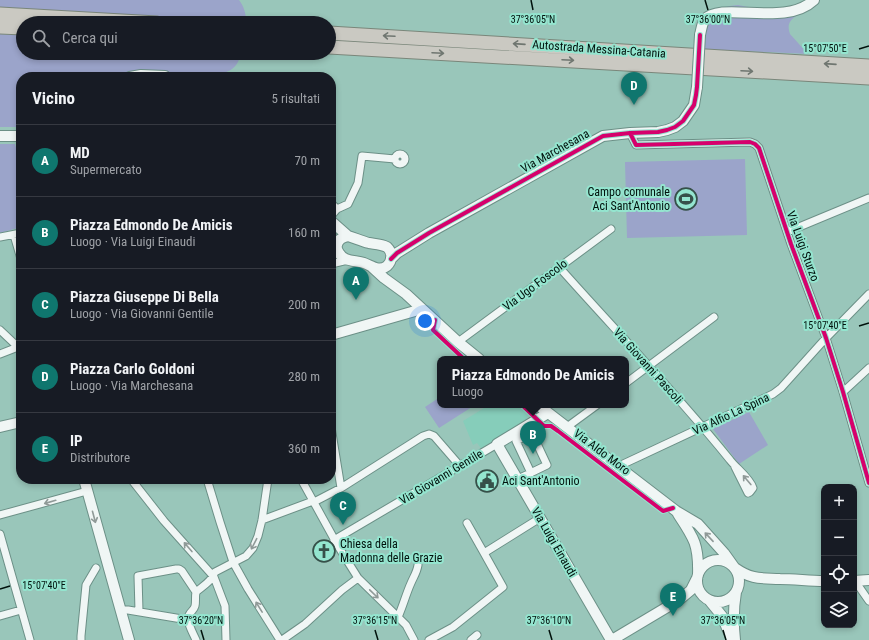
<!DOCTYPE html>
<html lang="it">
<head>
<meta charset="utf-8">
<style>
  :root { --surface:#171b24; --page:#242831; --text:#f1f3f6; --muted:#9ea1a6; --line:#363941; --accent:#0f766e }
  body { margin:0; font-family:"Roboto Condensed",sans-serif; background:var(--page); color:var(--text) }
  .controls { position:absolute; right:12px; bottom:12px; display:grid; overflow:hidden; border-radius:8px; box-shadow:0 2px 6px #0003 }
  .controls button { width:36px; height:36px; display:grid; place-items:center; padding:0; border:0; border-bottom:1px solid var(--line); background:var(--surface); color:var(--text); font:20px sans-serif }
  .you { position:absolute; left:425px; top:321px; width:14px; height:14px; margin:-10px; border:3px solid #fff; border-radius:50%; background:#1a73e8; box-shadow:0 0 0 6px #1a73e833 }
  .badge { display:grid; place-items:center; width:26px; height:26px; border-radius:50%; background:var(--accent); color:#fff; font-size:13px; font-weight:700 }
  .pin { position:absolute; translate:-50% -33px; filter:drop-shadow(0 1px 2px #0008) }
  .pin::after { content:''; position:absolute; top:21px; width:14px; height:12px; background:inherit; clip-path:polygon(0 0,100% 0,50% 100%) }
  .popup { position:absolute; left:437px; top:356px; width:192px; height:52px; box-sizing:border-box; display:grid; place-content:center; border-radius:8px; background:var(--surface); filter:drop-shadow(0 1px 3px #0005); font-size:13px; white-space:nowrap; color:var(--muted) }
  .popup b { font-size:15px; color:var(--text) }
  .popup::after { content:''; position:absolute; left:50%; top:100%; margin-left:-8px; border:8px solid transparent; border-top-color:var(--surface) }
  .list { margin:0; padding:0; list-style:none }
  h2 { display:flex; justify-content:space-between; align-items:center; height:52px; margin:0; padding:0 16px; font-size:17px }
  h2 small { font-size:13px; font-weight:400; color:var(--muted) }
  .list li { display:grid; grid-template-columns:26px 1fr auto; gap:12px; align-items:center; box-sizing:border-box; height:72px; padding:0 16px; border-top:1px solid var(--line) }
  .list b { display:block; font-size:15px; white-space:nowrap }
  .list p { margin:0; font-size:13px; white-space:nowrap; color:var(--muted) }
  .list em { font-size:13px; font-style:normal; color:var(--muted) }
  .icon { flex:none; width:22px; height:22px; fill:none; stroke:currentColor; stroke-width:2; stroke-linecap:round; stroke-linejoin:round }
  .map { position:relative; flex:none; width:869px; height:640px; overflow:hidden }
  .search { position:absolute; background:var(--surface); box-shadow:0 2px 6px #0003; left:16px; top:16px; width:320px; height:44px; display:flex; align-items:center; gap:10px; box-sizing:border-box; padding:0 14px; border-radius:22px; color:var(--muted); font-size:15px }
  .panel { position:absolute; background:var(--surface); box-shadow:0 2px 6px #0003; left:16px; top:72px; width:320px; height:412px; border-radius:16px }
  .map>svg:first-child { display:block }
  .built { fill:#86cdba }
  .green { fill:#9ba4ca }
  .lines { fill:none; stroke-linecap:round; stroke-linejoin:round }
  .street-casing { stroke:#6c9087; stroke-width:9 }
  .secondary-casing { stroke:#6c9087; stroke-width:12 }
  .highway-casing { stroke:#7a867a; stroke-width:15 }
  .street { stroke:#f0f6f5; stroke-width:7 }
  .secondary { stroke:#f0f6f5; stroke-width:10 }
  .highway { stroke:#cac9c2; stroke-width:13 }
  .secondary-bridge-casing { stroke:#6c9087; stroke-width:12; stroke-linecap:butt }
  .secondary-bridge { stroke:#f0f6f5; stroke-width:10 }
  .cycleway-casing { stroke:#94e5cf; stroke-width:6 }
  .cycleway { stroke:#d6006c; stroke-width:4 }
  .oneway { stroke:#6f7670 }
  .oneway2 { stroke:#909a98 }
  .ticks { fill:none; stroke:#00110c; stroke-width:1.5 }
  .labels { text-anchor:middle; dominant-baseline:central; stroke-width:4; stroke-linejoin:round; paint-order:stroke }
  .street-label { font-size:12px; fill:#00110c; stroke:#94e5cf }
  .poi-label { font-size:12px; fill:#00110c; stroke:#94e5cf; text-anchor:start }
  .ticks-label { font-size:10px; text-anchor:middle; fill:#00110c; stroke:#94e5cf; stroke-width:4; stroke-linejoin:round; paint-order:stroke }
</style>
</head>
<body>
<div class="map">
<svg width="869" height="640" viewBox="0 0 869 640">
  <rect width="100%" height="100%" fill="#99c6ba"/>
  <path class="built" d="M489,405h30l8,6 1,3 -1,5 -3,4 -43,25 -4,-5 -4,2 -10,-24z"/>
  <path class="green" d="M0,0h239c5,7 7,13 7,21l-77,-3 -169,-10z
    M738,5l47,9 10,-1 1,3c-7,5 -9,9 -6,18l18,20 -105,-5 4,-27 10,-13 13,-3z
    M0,34l23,1v18h218c-3,15 -11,19 -25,22l-75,-3 -9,1 -10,4h-101v50h-21z
    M0,144h15l6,23v60l-21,6z
    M745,159l2,76 -120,3 -2,-76z
    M440,397v8h35l-36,23 -14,-21z
    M749,412l19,33 -29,19 -26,-35z"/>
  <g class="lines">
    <g class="street-casing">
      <path id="street" d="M630,133l6,12 114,-3 5,2 4,4 32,96 35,94 17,54 26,91
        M395 159a5 5 0 1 1 10 0a5 5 0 1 1-10 0Z
        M331,203l6,6
        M331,216l6,-7 11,-5 10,-21 4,-27 33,3
        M787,232l82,-34
        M14,235l7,24
        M0,237l21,-4
        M331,264l17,-4
        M559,267c57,64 117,126 171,193 6,8 20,18 23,28l-3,4 -2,1 -13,-26
        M0,330l18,17 3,-1
        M458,342l153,-113
        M0,354l18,-7
        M626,383l88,-66
        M843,392l26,-24
        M331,427l10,61
        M567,427l30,-22
        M619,466l154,-72 8,-6 45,-50 43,-44
        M131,479l33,42 50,56 11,29 1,34
        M207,479l13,43 13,40 15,27 32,51
        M301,479l37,67 20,32 48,47 8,15
        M518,479l29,-14 -15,-32 -16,8 15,32
        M314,502l27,-14 82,-52 6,-2 5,2 26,30
        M0,515l87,-24
        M262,520l51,-19
        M467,523l17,30
        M0,534l30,106
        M334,540l163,-96
        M855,581l14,20
        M121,610h7l60,10
        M139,611l-1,-35 38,-7h3l3,2 14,21
        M0,616l21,-6
        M398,617c5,-11 8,-23 13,-34 3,-7 6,-11 7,-18
        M81,640v-4l5,-51 10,-17
        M196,640c-3,-7 -10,-18 -7,-25 2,-4 5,-5 6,-9 1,-4 0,-9 1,-14 7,-6 16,-11 19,-20l31,-16 7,-8 5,-12 4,-16 6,-41
        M282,640l23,-16 37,-34 16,-12
        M429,640l24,-13 50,-40 -19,-34 56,-35
        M471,640l6,-5"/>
    </g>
    <g class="secondary-casing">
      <path id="secondary" d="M700,35c1,-5 2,-10 4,-15 18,-20 80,8 110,-20
        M130,77l11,-2 24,1
        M0,136h21
        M331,221l17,15
        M348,236c7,2 13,5 21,7 5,1 12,1 18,4 3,3 5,7 4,11 0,3 -2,6 -4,8 -8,6 -15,0 -23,-3 -9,-3 -20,-1 -25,-10 -2,-3 -3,-5 -2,-8 1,-6 6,-8 11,-9z
        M391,259l6,-6 32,-20 174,-97 27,-3 28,-1 9,-2 8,-3 8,-6 11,-16 3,-18
        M372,267l12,11 22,16 52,48 21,17
        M331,335l91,-26
        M538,405l138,106 22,13 26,29 10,14
        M548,413l-51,31 114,196
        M0,427l21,-5
        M84,479l45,161
        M678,514c16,24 21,31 20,61
        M697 581a21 21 0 1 1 42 0a21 21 0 1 1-42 0Z
        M735,568c17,12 26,10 45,11 15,0 29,2 44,2
        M854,581l15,-1
        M709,600l13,16 10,24
        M612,640l67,-40 12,-10 6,-12
        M735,640c-2,-18 -2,-30 1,-48"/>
    </g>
    <g class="highway-casing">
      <path id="highway" d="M0,14l157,9
        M0,27l23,1
        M329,33l540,33
        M329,47l540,31"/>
    </g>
    <use href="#street" class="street"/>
    <use href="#secondary" class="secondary"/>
    <use href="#highway" class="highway"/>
    <g class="secondary-bridge-casing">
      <path id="secondary-bridge" d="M697,87l3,-52"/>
    </g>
    <use href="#secondary-bridge" class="secondary-bridge"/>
    <g class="cycleway-casing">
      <path id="cycleway" d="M630,133l6,12 114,-3 5,2 4,4 32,96 35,94 17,54 26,91
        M391,259l6,-6 32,-20 174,-97 27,-3 28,-1 9,-2 8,-3 8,-6 11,-16 2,-10 1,-8 3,-52
        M435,320l-2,10 31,29
        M522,405l22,21h7l7,5 105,80 10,-3"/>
    </g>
    <use href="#cycleway" class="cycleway"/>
  </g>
  <defs><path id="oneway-shaft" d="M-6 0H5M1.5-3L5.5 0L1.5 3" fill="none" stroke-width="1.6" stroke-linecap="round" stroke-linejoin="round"/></defs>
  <g class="oneway">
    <use href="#oneway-shaft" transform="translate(389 36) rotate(-177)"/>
    <use href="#oneway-shaft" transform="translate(519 44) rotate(-176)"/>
    <use href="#oneway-shaft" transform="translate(438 53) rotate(3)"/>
    <use href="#oneway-shaft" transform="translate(568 60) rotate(3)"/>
    <use href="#oneway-shaft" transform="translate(830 64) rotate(-176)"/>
    <use href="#oneway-shaft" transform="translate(747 71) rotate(3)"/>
  </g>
  <g class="oneway2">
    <use href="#oneway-shaft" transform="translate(747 480) rotate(-130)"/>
    <use href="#oneway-shaft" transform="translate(50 502) rotate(164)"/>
    <use href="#oneway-shaft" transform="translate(94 517) rotate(75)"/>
    <use href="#oneway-shaft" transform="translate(709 537) rotate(-133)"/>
    <use href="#oneway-shaft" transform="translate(254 544) rotate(117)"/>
    <use href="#oneway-shaft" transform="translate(188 547) rotate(-131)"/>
    <use href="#oneway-shaft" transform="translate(374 594) rotate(44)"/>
    <use href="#oneway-shaft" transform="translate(259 607) rotate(-122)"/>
  </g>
  <path class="ticks" d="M531,0l2,10M705,0l3,10M859,49l10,-3M859,326l10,-3M0,589l10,-3M201,630l3,10M375,630l3,10M549,630l3,10M723,630l3,10"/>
  <defs>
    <g id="stadium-ring" transform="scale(1.15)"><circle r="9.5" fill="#94e5cf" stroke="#365049" stroke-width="1.5"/><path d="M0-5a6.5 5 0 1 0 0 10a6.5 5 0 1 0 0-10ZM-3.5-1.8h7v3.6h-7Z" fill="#365049"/></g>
    <g id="civic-ring" transform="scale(1.15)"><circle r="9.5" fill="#94e5cf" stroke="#365049" stroke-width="1.5"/><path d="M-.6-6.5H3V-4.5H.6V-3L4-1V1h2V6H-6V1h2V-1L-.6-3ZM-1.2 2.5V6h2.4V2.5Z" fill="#365049"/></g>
    <g id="church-ring" transform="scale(1.15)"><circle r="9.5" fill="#94e5cf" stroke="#365049" stroke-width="1.5"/><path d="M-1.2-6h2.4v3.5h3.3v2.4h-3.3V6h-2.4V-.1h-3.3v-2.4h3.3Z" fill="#365049"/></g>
  </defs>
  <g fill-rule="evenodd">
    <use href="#stadium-ring" x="686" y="199"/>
    <use href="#civic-ring" x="487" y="481"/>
    <use href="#church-ring" x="324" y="551"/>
  </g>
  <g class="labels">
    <g class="street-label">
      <text transform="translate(599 49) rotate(4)">Autostrada Messina-Catania</text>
      <text transform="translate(555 151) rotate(-29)">Via Marchesana</text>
      <text transform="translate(803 246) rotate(70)">Via Luigi Sturzo</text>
      <text transform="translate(535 285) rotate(-37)">Via Ugo Foscolo</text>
      <text transform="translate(648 366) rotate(48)">Via Giovanni Pascoli</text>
      <text transform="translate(731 414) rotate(-25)">Via Alfio La Spina</text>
      <text transform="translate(602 452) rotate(37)">Via Aldo Moro</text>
      <text transform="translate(441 477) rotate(-31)">Via Giovanni Gentile</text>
      <text transform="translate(554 542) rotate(60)">Via Luigi Einaudi</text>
    </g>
    <g class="poi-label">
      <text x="670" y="192" text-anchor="end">Campo comunale<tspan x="670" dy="14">Aci Sant'Antonio</tspan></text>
      <text x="502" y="481">Aci Sant'Antonio</text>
      <text x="340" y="544">Chiesa della<tspan x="340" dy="14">Madonna delle Grazie</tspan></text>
    </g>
  </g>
  <g class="ticks-label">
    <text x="533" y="23">37°36'05"N</text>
    <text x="708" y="23">37°36'00"N</text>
    <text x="825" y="52">15°07'50"E</text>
    <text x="825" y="329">15°07'40"E</text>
    <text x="44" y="589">15°07'40"E</text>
    <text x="201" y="624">37°36'20"N</text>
    <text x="375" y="624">37°36'15"N</text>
    <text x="549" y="624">37°36'10"N</text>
    <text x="723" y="624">37°36'05"N</text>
  </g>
</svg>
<div class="controls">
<button>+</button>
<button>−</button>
<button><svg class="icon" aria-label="locate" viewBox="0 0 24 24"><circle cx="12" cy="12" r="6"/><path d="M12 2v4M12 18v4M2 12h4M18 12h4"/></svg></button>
<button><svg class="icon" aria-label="layers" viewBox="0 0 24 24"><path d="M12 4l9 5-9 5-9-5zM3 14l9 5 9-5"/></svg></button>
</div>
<div class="you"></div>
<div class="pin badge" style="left:356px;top:300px">A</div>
<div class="pin badge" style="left:533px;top:454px">B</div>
<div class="popup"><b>Piazza Edmondo De Amicis</b>Luogo</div>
<div class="pin badge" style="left:343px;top:525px">C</div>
<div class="pin badge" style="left:634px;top:105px">D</div>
<div class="pin badge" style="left:673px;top:616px">E</div>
<div class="search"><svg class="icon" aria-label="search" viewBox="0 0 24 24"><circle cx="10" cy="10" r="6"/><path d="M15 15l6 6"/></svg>Cerca qui</div>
<section class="panel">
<h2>Vicino<small>5 risultati</small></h2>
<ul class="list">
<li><span class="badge">A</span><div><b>MD</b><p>Supermercato</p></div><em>70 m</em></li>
<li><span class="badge">B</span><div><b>Piazza Edmondo De Amicis</b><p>Luogo · Via Luigi Einaudi</p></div><em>160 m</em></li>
<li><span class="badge">C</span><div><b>Piazza Giuseppe Di Bella</b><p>Luogo · Via Giovanni Gentile</p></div><em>200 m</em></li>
<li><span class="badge">D</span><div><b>Piazza Carlo Goldoni</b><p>Luogo · Via Marchesana</p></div><em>280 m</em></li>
<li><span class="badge">E</span><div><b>IP</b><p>Distributore</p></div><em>360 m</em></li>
</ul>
</section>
</div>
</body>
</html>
